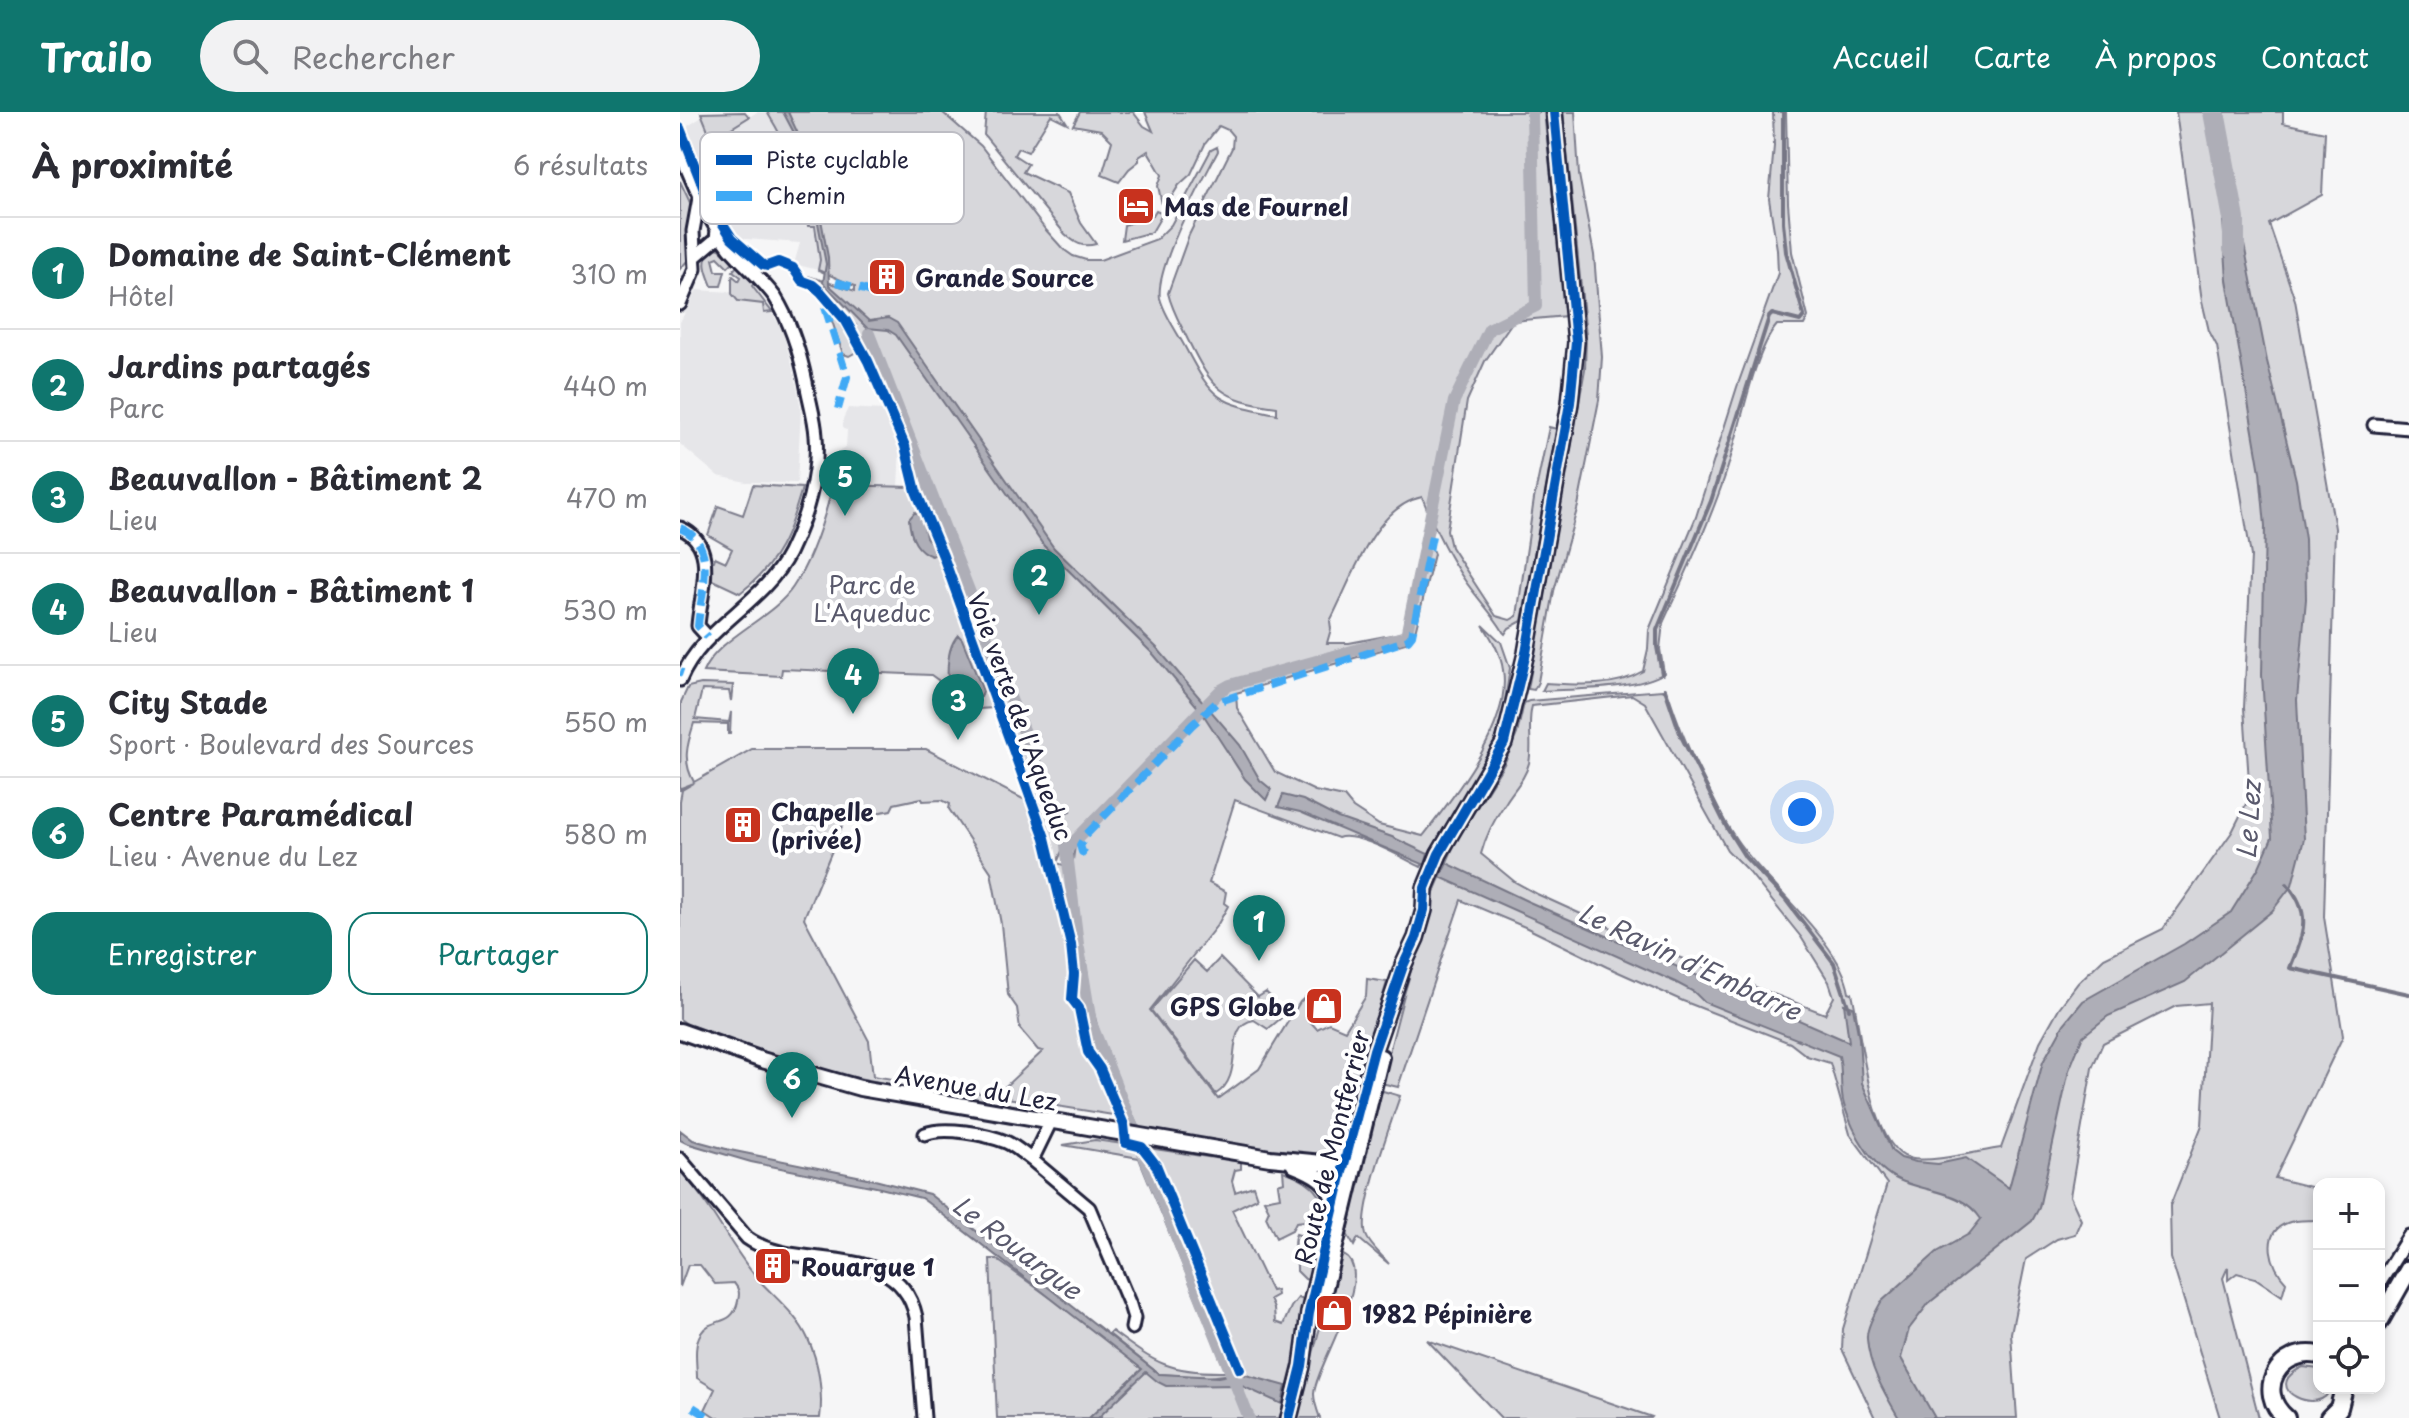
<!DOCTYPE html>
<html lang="fr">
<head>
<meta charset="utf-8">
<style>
  :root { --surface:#fff; --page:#f2f2f3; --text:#2b2b33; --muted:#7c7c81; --line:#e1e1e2; --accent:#0f766e }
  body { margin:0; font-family:"Playpen Sans",sans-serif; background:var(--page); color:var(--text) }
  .controls { position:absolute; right:24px; bottom:24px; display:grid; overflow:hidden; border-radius:16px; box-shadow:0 4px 12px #0003 }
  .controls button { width:72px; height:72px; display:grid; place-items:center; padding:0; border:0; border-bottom:2px solid var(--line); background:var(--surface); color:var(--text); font:40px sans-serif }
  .you { position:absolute; left:1122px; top:700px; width:28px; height:28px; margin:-20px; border:6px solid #fff; border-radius:50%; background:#1a73e8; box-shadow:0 0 0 12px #1a73e833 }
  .badge { display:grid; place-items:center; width:52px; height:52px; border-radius:50%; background:var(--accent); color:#fff; font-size:26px; font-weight:700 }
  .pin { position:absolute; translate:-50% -66px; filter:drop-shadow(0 2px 4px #0008) }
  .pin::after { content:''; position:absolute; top:42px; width:28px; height:24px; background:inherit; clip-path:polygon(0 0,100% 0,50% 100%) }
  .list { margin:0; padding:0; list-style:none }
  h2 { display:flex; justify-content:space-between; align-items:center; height:104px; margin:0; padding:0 32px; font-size:34px }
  h2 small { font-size:26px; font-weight:400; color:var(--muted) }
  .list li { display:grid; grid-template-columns:52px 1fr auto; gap:24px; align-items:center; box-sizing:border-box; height:112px; padding:0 32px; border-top:2px solid var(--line) }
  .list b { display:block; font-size:30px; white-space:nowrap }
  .list p { margin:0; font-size:26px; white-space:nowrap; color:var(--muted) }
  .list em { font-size:26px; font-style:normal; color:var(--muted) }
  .actions { display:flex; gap:16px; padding:24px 32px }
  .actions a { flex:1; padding:18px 0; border:2px solid var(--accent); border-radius:24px; text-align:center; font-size:28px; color:var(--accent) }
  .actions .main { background:var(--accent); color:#fff }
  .icon { flex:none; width:44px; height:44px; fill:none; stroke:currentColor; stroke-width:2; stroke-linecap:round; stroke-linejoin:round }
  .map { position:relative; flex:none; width:1729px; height:1306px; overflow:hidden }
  header { display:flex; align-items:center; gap:48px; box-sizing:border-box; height:112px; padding:0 40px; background:var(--accent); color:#fff }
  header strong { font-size:38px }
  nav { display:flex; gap:44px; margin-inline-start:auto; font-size:28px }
  .search { width:560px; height:72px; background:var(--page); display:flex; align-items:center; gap:20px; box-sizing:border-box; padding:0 28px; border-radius:44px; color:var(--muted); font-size:30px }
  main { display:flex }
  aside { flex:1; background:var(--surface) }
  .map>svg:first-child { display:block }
  .built { fill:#e6e6e9 }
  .green { fill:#d7d7db; stroke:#7c7c8b; stroke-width:2; fill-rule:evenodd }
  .water { fill:#aeaeb7; stroke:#767685; stroke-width:2 }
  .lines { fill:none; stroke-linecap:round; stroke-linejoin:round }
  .stream { stroke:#767685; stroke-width:4 }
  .canal { stroke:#aeaeb7; stroke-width:12 }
  .river { stroke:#aeaeb7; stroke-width:22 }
  .minor-casing { stroke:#22223b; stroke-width:17 }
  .tertiary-casing { stroke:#22223b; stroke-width:20 }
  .secondary-casing { stroke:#22223b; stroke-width:22 }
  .minor { stroke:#fff; stroke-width:11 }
  .tertiary { stroke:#fff; stroke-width:14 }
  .secondary { stroke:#fff; stroke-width:16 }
  .quiet { stroke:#3fa9f5; stroke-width:8; stroke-dasharray:16 8; stroke-linecap:butt }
  .cycleway-casing { stroke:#fff; stroke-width:15 }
  .cycleway { stroke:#0057b8; stroke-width:10 }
  .labels { text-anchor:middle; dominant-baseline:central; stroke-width:8; stroke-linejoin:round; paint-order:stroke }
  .poi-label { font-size:24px; font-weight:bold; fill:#22223b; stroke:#fff; text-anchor:start }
  .park-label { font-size:24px; fill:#58586b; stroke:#fff }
  .street-label { font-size:24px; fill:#22223b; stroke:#fff }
  .water-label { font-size:26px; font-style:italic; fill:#5a5a6d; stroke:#fff }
  .key { fill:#fff; stroke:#bdbdc4; stroke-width:2 }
  .key-label { font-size:22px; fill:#22223b }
</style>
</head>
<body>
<header>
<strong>Trailo</strong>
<div class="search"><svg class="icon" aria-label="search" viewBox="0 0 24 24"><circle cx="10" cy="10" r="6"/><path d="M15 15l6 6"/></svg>Rechercher</div>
<nav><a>Accueil</a><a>Carte</a><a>À propos</a><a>Contact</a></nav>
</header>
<main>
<aside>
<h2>À proximité<small>6 résultats</small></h2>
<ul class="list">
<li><span class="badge">1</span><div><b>Domaine de Saint-Clément</b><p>Hôtel</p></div><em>310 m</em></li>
<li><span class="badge">2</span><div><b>Jardins partagés</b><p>Parc</p></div><em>440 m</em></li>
<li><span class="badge">3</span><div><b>Beauvallon - Bâtiment 2</b><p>Lieu</p></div><em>470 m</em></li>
<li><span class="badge">4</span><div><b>Beauvallon - Bâtiment 1</b><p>Lieu</p></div><em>530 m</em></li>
<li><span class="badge">5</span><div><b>City Stade</b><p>Sport · Boulevard des Sources</p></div><em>550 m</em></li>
<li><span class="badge">6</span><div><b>Centre Paramédical</b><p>Lieu · Avenue du Lez</p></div><em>580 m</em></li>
</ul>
<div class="actions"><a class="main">Enregistrer</a><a>Partager</a></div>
</aside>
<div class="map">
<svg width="1729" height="1306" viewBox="0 0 1729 1306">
  <rect width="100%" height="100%" fill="#f6f6f7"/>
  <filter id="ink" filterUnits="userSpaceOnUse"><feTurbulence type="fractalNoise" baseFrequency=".0125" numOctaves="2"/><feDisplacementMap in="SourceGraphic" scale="16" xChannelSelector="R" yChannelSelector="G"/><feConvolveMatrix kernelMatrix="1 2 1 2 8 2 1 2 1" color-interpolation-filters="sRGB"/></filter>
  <g filter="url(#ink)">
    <path class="built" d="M77,0h10l24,40 15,53 2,20h7l5,35 -2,10 -24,-6 6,-21 -66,-5 -31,-56 -17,-49 2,-7 14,-9 11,23z
      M68,177l10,2 24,38 13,47 6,33 -4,74 -51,-1 -28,-6 -38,-32v-122l17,-32 35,2z
      M168,296l36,2 16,36 -2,41 -61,-2v-32l9,-6 1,-17 -4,-1v-10z"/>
    <path class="green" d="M65,0l4,5 -37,23 -11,-27z
      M87,0h175l39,34 64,83 18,20 10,7 13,4h14l57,-21 14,-14 40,-75 6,-3 1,4c-15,29 -63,116 -58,147 4,16 17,34 25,49 29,55 32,55 92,67v-7c-57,-8 -64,-17 -89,-67 -7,-15 -16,-30 -20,-47l21,-58 43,-87 1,-12 -5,-6 -9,-4 -14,18 -14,30 -12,11 -13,21 -4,-2 -4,-18 4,-11 -14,-24 -9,6v4l-10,8 -10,13 -17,-7 10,-34 -11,-11 -28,-5 7,-13h53l11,14 9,5 -8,-19h399l22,204 -53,5 -28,40 -18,40 -20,129 4,17 45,69 14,4 7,-4 17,-117 15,-72 8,2 -35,192 -13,7 -4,6 -2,-2c-3,-9 -29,-38 -37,-50 -19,-27 -32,-55 -44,-85 -49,10 -71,85 -92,124l1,8 -4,14h22l52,-10 3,-3 22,-95 8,19 -20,82 -5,6 -173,51 1,15 38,64 40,19 29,6 9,11 26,17 44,11c31,-40 89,-111 80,-166 -2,-16 -11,-31 -20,-45l18,17 9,26 -8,54 -11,28 -70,117c-19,-9 -64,-36 -83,-29l-103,-38 -26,83 17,9 -2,11 4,3 -10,18 -68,86 68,89 41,-30 41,-67 10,-9 9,9 -13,15 11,12 12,-6 16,7 21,-34 1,-17 20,3 -33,111h-18l-6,9 2,25 -9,32 -184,-30 -30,-67 -12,-37 -5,-20 -7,-48 -12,-16 -17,-79 -27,-88 -113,-292 -10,-40 -22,-54 -30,-62 2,-1 -30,-35 -18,-14 47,15v-5l-37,-16 2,-10 -5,-34h-7c-5,-44 -18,-77 -41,-114zM245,365h3l127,328 15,6 -13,5 12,23 9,-3 3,2 -6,7 -3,23 -15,-5 7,-17 -5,-21z
      M306,0h74l7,11 -16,-8 -23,37 -10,-4 -4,7 14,9 -5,8 45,21 13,30 15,21c-14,4 -21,-1 -31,-10l-81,-99z
      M883,0h12l4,63 15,80 8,102 -3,43 -21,106 -24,85 -16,91 -4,8 -6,-1 57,-320 1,-33z
      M1093,0h13l2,91 4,49 16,65 -4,8h-27c-25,29 -38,112 -52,151 -17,50 -40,99 -62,147l-3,26 4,24c-27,17 -89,16 -122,18l4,-8c31,2 69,5 97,-12l5,-22 1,-19 47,-113 41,-130 41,-114 -1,-24 -8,-50 5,-53z
      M1496,0h107v11l42,9 -3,63 -53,29 26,76 40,228 -11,389 19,119 -68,142 44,11v31c-10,1 -22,-1 -32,3 -27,10 -16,44 -1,59l-4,14 -27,-18 -18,-5 -9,7v-13l-5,11 36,140h-39l-49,-160 -1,-52 32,-81 7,-122 -33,3 -73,37 -11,25 -22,128 11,24 -6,14 -18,5 -31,20 -15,74 6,85h-142l-33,-69 1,-20 44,-145 -37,-50 -20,-71 -23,-7 -17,-13 -107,-42 -76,-34 -82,-40 -64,-27 -63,187 -17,-4 24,-92 31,-104 20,-46 48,-77 13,-30 7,-31 5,-2 133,-11 6,3c15,46 41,106 68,146 29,44 105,102 113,153l3,1c9,35 17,154 57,165 20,6 70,-7 92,-10l39,-106 19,-34 19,-25 26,-25 59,-29 69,-97 18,-36 -6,-88 7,-152 -34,-210 -8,-15 -7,-30zM952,583l13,8 82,147 22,22 52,65 28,45 5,15 -9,17 -165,-64 -123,-56 -22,-12 -34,-28c5,-19 14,-36 25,-52 8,-13 19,-23 23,-39 4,-19 -2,-39 3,-57z
      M0,69l13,28 -4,50 -9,10z
      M476,98l7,3 -11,19 -30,8 2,-15 29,-10z
      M31,135l9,2 13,13 -5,5 -10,-10 -5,2 3,12h9l-4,15h-9c-6,-15 -11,-24 -1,-39z
      M57,154l17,17 -2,3 20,26 -8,1 -1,-9 -25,-3 -6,-7v-16l1,-2 6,5 2,-4 -8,-6z
      M140,182c16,13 33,36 38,57l-9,5 -6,-2 -15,-45z
      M73,373l49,3c-14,47 -22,74 -62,105l-32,-15 2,-16 4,-1 1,-4 11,5 6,-13 -24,-14 10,-29 25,9z
      M157,373l74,2 83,221 -16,1 -47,-34 -149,-6 -1,7 -78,-4c15,-35 69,-53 90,-85 19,-28 31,-67 39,-99z
      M21,572l32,1 -2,16 -2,-10 -27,-1 -7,29 34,3 2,-10 -1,22h-2v-10l-34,-1c-7,22 -12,38 0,59l58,-33h174l99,51 8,11 8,19 18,72 7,41 16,45 2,27 35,101 -124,-20 48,-45 -5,-1 -18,-21 -3,-21 -9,-13 -7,-71 -10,-52 -42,-63 1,-5 -8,-4 -19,1 -1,-3 -28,6 -3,6 -46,9 -41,99 65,123 4,35 113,18 -2,8 -173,-33 -120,-42 -11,-8v-218l2,-11 12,-7 -13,5 -1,3 1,-89 7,-15z
      M540,846l38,39 8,-5 20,22 -18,15 -14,-9c-33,5 -7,55 -38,74l-65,-84 43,-50 13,12z
      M703,979l17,5c-9,27 -42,115 -34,139 4,11 16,20 23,29l-31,-26 -4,8 -7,-12 32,-139z
      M415,1028l35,5 14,6 89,219 -7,2 6,2 -24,3 -49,-3 -50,-40 3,-3c44,33 58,42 114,41l-87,-214 -76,-13z
      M468,1036l93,14v7l-6,1 -3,11 3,11 18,-6 4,12 -25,12 39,81 5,-1 1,5 -7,4 4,10 1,13 8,3 8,-18 7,-9 10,3 -16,84 -13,33h-182l49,-47 18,12h74l-3,-18z
      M0,1059c30,31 48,72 76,106 18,20 41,37 52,62 11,23 15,54 12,79h-103l-12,-8 10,-21 -18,-11c0,-14 -4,-33 4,-45 11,-17 32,-5 37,-32 2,-8 1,-12 -4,-18l-19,1 -15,-19h-12l-8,22z
      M603,1059c62,19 41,62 29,110l-7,-2 -8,-8c1,-12 -6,-27 -1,-37l7,2 3,-3 2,-9 -3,-3 -9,1 -4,8 -16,8 -10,-21 3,-7 -5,-10 16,-3 -2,-13 6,-2z
      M663,1143c36,16 -28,112 -29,139 0,8 3,16 6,24h-24l42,-159z
      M310,1147h6l72,51 74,59 -53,49h-92z
      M747,1228l225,77 -1,1h-150z
      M1623,1255l16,2v19h11c-6,30 -75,1 -27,-21z"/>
    <path class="water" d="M103,0h5l22,48 18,97 1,28 40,36 19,-3 9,5 157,225 103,100 83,97 20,35 11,9 -5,11 -21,-21 -44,-68 -47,-56 -110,-109 -148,-211 -8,-5 -21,-2 -44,-45 3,-19 -19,-97 -6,-21z
      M1543,107h16l28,142 29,119 9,59 1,60 -9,101 7,139 -12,46 -20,26 -87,71 -77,34 -25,20 -14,34 -30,138 -7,13 -103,82 -20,26 -8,29 34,60h-36c-14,-24 -30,-50 -32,-79 -1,-11 8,-26 14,-37l56,-50 32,-18 12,-15c-19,-29 -53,-26 -82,-39 -27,-12 -46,-48 -55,-75 -5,-16 -1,-33 -5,-49l-135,-54 -10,-10 -19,-10 -235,-105 7,-14 80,38 322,141 -5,-38 9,3 6,31 3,45 30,68 9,7 15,4 22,2 28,-6 43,30 34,-126 21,-38 19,-23 101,-57 47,-32 28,-45 13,-29 -10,-163 3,-149 -5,-54 -33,-192z
      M235,400l7,5 4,20 9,12 1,5 -4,2c-16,-5 -22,-21 -23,-37z
      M278,523l4,4 21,52 -2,6c-13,2 -26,-5 -33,-15 -1,-15 0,-36 10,-47z
      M603,683l20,5 35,18 54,19 36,17 -3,11 -125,-53 -22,-5z
      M0,1018l13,10 37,10 137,28 62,16 230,180 59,3 21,-4 47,13 -4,18 -42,-19 -74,1 -8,-4 -12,-10 -48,46h-9l53,-49 -214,-166 -7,-5 -45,-11 -125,-25 -65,-19 -6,-3z"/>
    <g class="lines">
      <path class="stream" d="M982,562l-5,-27v-17l54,-129 58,-184 3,-3 28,7 4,-5 -18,-64 -3,-30v-110
        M985,577l16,47 47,94 17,27 40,42 49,64 15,46
        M1607,772c26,30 16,51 3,84l119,26"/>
      <path class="canal" d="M189,222l108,277
        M303,516l82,209 13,107
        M387,737l154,-159 9,-5 176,-49 48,-235 35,-72 47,-23 -4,-194
        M399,837l12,74 158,395"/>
      <path class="river" d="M1534,0l20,107v30"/>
      <g class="minor-casing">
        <path id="minor" d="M0,40c14,33 27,67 50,96 14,17 32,31 45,49 16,26 25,56 31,85 3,18 9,36 10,54 3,39 -10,82 -27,117 -26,51 -86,73 -109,127
          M16,144l20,-17 1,-9
          M0,192l15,-35 -2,-38 6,-33
          M1694,313l35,3
          M0,416c40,16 20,66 18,98l10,11
          M370,1011l-18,37 57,48 41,97 4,13 -2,10
          M245,1022c19,-8 61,0 81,8 9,4 18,12 26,18
          M0,1047l67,79c50,36 152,-1 169,79l8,101
          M1699,1172l30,-48"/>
      </g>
      <g class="tertiary-casing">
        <path id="tertiary" d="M0,919l82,29 98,28 410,70 63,6 6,-2 7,-10
          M614,1053c18,7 38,16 40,38
          M641,1192l60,-247
          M609,1306l13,-52 7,-53 33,-141 32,-122 29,-84 13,-28 8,-28 1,-22 14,-34 65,-111 22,-90 44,-250 6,-61 -22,-230"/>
      </g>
      <g class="secondary-casing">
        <path id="secondary" d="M1699,1210l30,-53
          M1606,1306c-32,-27 -7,-71 33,-63
          M1649,1306l10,-10 5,-20"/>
      </g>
      <use href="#minor" class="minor"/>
      <use href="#tertiary" class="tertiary"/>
      <use href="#secondary" class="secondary"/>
      <path class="quiet" d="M156,170l40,11 17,-1 6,-7
        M145,195l22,70 -9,32
        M0,416c40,16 20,66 18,98l10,11
        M0,560l3,1
        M406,742l-4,-2 -2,-7 6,-10 106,-110 25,-23 191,-62 4,-5 20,-99
        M13,1295l17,11"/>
      <g class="cycleway-casing">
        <path id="cycleway" d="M0,16l26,67 15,26 11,17 31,27 4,1 11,-4 15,6 9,13 11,4 8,7 25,29 22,40 37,85 11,45 27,65 102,282 26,107 3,29 -2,25 7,9 9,44 12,17 24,56 2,18 16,4 14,18 84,204
          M609,1306l13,-52 7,-53 33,-141 32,-122 29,-84 13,-28 8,-28 1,-22 14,-34 65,-111 22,-90 44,-250 6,-61 -22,-230"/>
      </g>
      <use href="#cycleway" class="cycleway"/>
    </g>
  </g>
  <defs>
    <g id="hotel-square" transform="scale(2)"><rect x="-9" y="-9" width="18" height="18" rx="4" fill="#c8321e" stroke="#fff"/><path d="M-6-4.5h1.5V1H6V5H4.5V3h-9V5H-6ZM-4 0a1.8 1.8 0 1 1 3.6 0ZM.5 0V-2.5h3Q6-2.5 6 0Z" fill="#fff"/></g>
    <g id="building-square" transform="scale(2)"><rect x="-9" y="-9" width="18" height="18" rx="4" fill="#c8321e" stroke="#fff"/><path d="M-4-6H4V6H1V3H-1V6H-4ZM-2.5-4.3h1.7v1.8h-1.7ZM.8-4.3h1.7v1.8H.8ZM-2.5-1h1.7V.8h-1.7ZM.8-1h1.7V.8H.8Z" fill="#fff"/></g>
    <g id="shop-square" transform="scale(2)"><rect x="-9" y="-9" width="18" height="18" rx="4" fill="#c8321e" stroke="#fff"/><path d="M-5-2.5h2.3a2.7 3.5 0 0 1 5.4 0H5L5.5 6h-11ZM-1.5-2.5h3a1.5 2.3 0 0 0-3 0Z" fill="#fff"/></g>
  </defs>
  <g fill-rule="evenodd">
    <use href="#hotel-square" x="456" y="94"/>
    <use href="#building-square" x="207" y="165"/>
    <use href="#building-square" x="63" y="713"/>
    <use href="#shop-square" x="644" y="894"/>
    <use href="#building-square" x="93" y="1154"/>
    <use href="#shop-square" x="654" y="1201"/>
  </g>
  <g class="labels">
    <g class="poi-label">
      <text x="484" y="94">Mas de Fournel</text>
      <text x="235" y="165">Grande Source</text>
      <text x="91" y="699">Chapelle<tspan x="91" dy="28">(privée)</tspan></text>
      <text x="616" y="894" text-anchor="end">GPS Globe</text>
      <text x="121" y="1154">Rouargue 1</text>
      <text x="682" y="1201">1982 Pépinière</text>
    </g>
    <g class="park-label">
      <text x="192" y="472">Parc de<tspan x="192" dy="28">L'Aqueduc</tspan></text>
    </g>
    <g class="street-label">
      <text transform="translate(341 604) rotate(70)">Voie verte de l'Aqueduc</text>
      <text transform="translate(296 975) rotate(10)">Avenue du Lez</text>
      <text transform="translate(651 1035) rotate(-76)">Route de Montferrier</text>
    </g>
    <g class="water-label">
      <text transform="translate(1568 708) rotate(-86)">Le Lez</text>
      <text transform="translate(1010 849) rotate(25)">Le Ravin d'Embarre</text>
      <text transform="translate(338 1135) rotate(37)">Le Rouargue</text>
    </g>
  </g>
  <rect x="20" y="20" width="264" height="92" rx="12" class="key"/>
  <rect x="36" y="43" width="36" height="10" fill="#0057b8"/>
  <rect x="36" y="79" width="36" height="10" fill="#3fa9f5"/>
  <g class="key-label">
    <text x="86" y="56">Piste cyclable</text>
    <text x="86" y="92">Chemin</text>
  </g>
</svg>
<div class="controls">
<button>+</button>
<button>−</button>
<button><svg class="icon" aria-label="locate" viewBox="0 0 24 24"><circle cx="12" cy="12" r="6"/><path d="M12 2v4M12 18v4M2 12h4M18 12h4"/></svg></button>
</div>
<div class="you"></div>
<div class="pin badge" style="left:579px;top:849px">1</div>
<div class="pin badge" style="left:359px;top:503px">2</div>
<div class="pin badge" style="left:278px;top:628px">3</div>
<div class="pin badge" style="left:173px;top:602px">4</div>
<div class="pin badge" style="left:165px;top:404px">5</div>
<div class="pin badge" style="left:112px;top:1006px">6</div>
</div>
</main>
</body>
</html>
